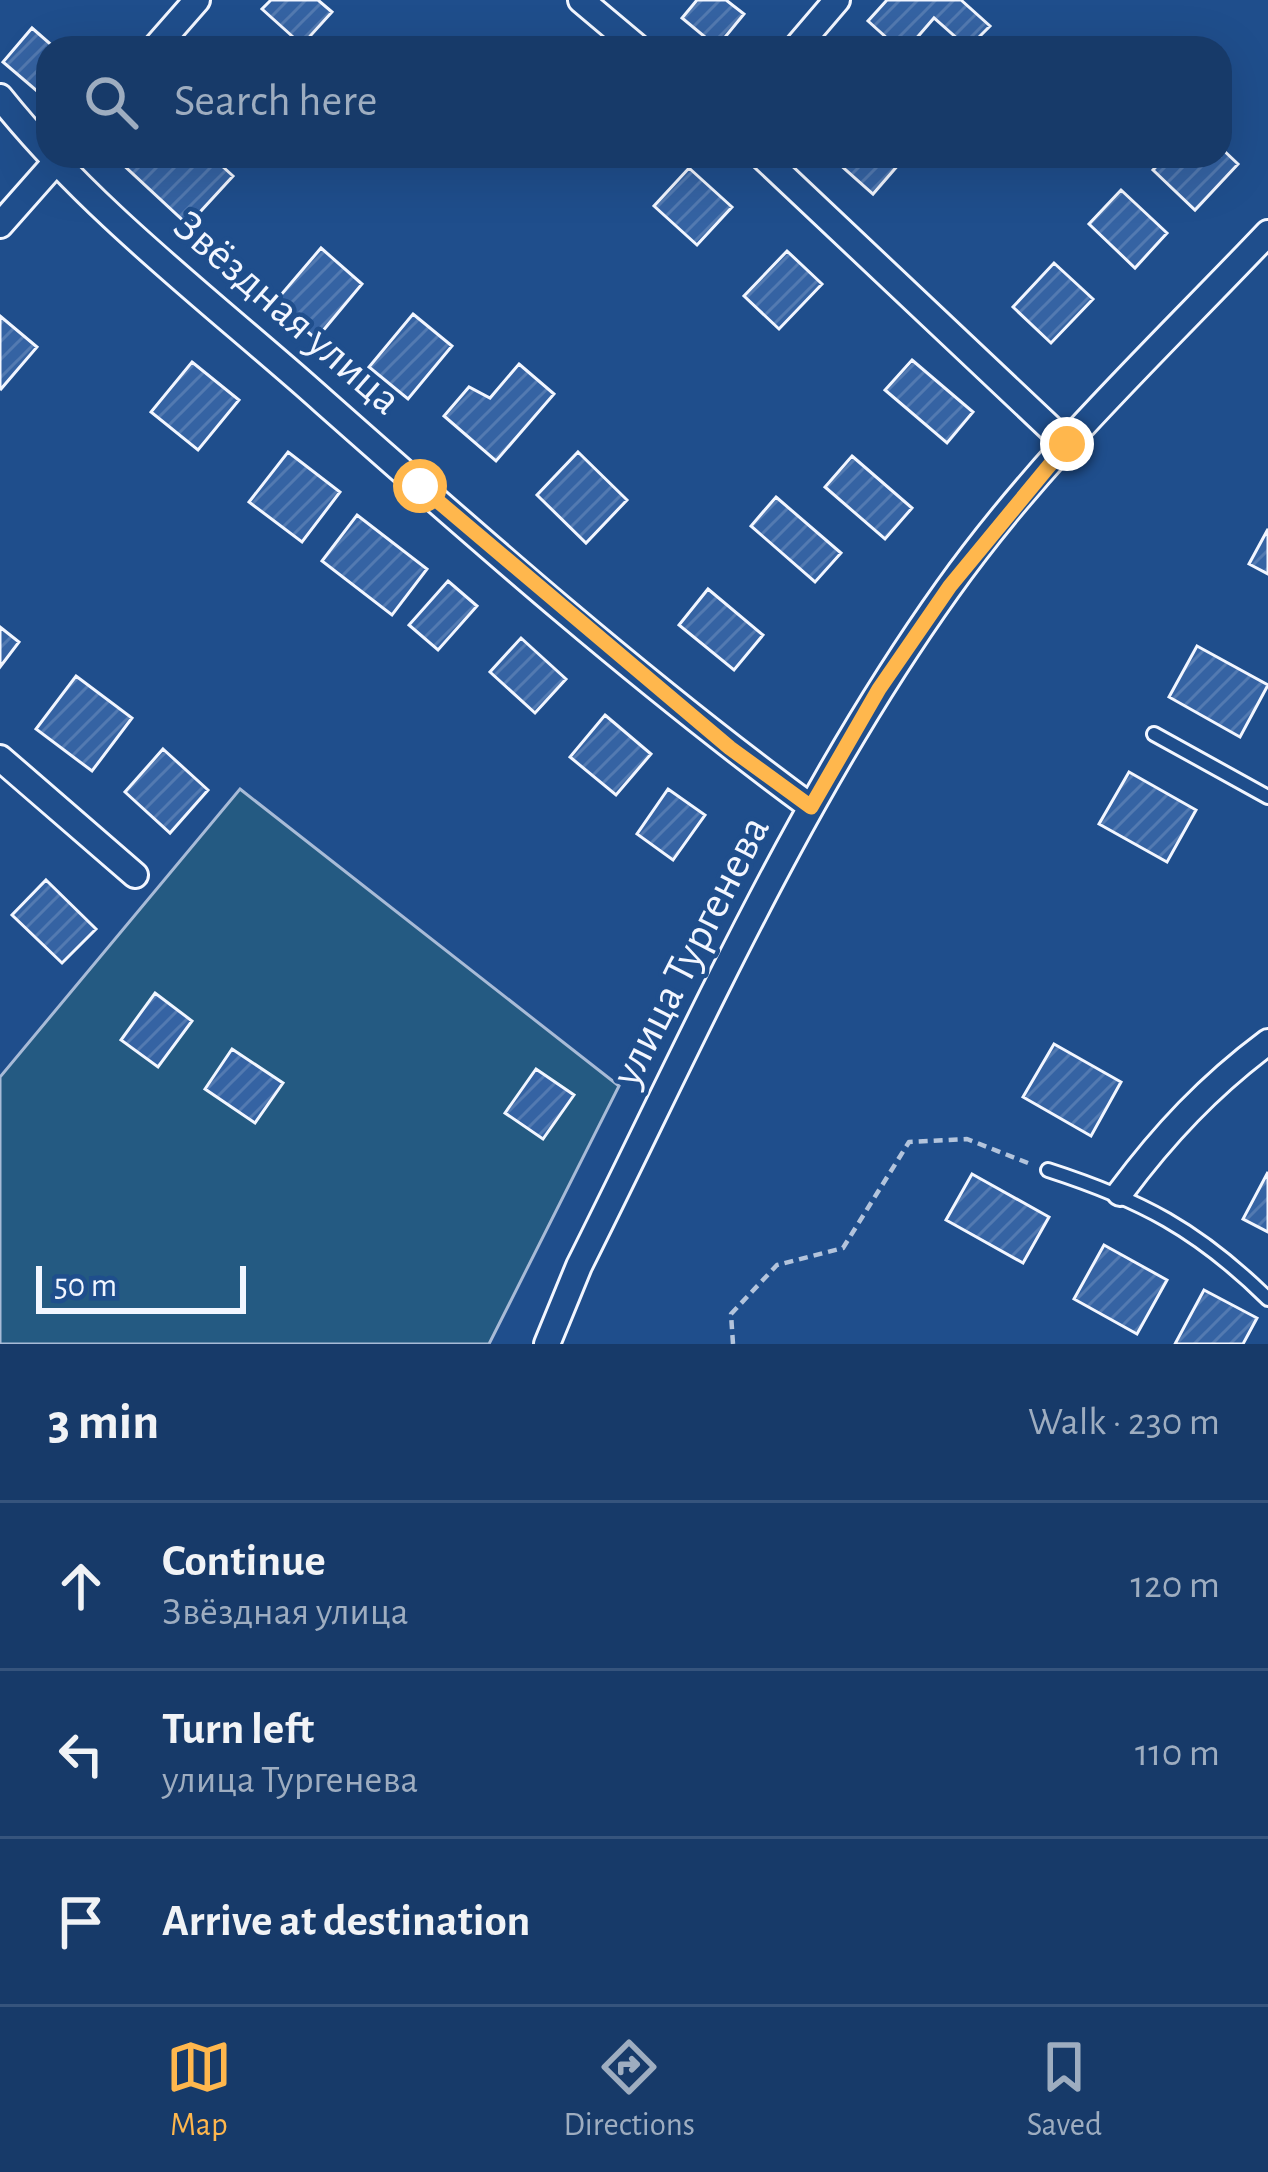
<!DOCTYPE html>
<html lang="en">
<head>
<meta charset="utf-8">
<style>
  :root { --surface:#173a69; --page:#244571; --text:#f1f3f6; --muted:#9eadc0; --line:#36547d; --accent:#ffb74d }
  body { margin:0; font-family:"Alegreya Sans",sans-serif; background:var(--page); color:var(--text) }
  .scale { position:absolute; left:36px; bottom:30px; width:210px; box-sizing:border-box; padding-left:12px; border:6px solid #f2f6ff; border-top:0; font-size:33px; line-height:42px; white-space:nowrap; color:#f2f6ff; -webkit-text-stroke:9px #1f4e8c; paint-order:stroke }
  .stop { position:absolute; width:36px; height:36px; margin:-27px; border:9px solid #ffb74d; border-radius:50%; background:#fff }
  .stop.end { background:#ffb74d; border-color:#fff; box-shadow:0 3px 12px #0008 }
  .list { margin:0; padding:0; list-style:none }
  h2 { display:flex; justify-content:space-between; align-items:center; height:156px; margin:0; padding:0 48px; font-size:51px }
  h2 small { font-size:39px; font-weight:400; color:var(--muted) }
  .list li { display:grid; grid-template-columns:78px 1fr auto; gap:36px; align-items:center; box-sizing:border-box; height:168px; padding:0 48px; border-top:3px solid var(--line) }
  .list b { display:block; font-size:45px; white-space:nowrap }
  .list p { margin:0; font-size:39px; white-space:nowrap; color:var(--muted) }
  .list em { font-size:39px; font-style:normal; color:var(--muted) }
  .icon { flex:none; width:66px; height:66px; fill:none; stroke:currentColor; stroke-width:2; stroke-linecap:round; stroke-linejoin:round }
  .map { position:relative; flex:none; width:1268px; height:1344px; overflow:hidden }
  .search { position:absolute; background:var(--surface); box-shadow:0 12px 48px #0002; left:36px; right:36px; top:36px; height:132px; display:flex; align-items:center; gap:30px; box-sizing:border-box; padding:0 42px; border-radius:36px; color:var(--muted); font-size:45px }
  .sheet { height:660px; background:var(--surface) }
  nav { display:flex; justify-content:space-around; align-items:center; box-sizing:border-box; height:168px; border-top:3px solid var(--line); background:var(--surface); font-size:33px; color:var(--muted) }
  nav a { display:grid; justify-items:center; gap:6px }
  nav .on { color:var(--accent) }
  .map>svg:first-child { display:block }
  .green { fill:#245a82; stroke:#a8bbd7; stroke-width:3 }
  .building { fill:url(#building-hatch); stroke:#f2f6ff; stroke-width:3 }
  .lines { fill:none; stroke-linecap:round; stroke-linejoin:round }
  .lane-casing { stroke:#f2f6ff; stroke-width:18 }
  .street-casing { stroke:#f2f6ff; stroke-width:30 }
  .path { stroke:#b3c4dc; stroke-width:4.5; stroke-dasharray:9 6; stroke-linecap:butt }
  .lane { stroke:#1f4e8c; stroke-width:12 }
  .street { stroke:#1f4e8c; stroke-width:24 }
  .route { stroke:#ffb74d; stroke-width:15 }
  .labels { text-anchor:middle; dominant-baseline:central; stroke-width:9; stroke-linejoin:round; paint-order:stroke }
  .street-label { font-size:45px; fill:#f2f6ff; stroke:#1f4e8c }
</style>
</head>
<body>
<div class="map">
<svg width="1268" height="1344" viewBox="0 0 1268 1344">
  <defs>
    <pattern id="building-hatch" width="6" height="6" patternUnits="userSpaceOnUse" patternTransform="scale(3)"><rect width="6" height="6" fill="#3563a3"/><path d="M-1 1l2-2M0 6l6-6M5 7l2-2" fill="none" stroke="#537ab1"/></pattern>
  </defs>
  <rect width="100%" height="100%" fill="#1f4e8c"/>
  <path class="green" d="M240,789l379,297 -130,258h-489v-267z"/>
  <path class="building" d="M271,0h47l14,12 -30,33 -40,-36z
    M697,0h29l18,14 -27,33 -35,-29z
    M887,0h74l29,26 -22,22 -34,-30 -26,30h-10l-30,-27z
    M32,28l23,20h-7l-4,49 -41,-35z
    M1220,147l18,17 -43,46 -42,-40 13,-14h54z
    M121,156l70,4 20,-4 22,20 -45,49 -70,-65z
    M842,156h64l-33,38 -36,-32z
    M689,168l43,39 -35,38 -43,-39z
    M1121,190l46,43 -32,35 -46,-44z
    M321,248l41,36 -46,55 -42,-36z
    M787,251l35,33 -43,45 -35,-33z
    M1054,263l39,36 -42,44 -38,-36z
    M413,314l39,32 -44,53 -39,-32z
    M0,316l37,31 -36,42 -1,-1z
    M912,360l61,52 -26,31 -62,-53z
    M192,362l47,38 -41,50 -47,-38z
    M519,364l35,30 -58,67 -52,-45 25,-29 21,11z
    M288,452l52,40 -38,50 -53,-40z
    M578,452l49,48 -41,43 -49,-48z
    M852,456l60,52 -27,31 -60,-52z
    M776,497l65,56 -26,29 -64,-56z
    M357,515l70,54 -35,46 -70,-54z
    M1268,529v45l-19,-10z
    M448,581l29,25 -39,44 -29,-25z
    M708,589l55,46 -29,35 -55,-45z
    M0,627l19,15 -19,25z
    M521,638l45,41 -31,34 -45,-41z
    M1197,646l71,39 -28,52 -71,-40z
    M76,676l56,42 -40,53 -56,-42z
    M605,715l46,39 -35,41 -46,-38z
    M163,749l45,41 -38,43 -45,-41z
    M1129,772l67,38 -29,52 -68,-38z
    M668,789l37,26 -32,45 -36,-26z
    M46,880l50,49 -34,34 -50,-48z
    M155,993l37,28 -34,46 -37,-27z
    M1054,1044l67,38 -30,54 -68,-39z
    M232,1049l51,34 -28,40 -50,-34z
    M536,1069l38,26 -31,44 -38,-26z
    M1268,1172v60l-25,-13z
    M972,1174l77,43 -26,46 -77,-43z
    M1104,1245l63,35 -30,54 -63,-35z
    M1204,1290l53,28 -14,26h-68z"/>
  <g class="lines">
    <g class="lane-casing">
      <path id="lane" d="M1154,734l114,63
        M1048,1170c93,30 150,60 220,129"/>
    </g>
    <g class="street-casing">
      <path id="street" d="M581,0l57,48
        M155,48l42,-48
        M796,48l41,-48
        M0,97c87,109 200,196 305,288 164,145 329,292 506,422
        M762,156l305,288
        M0,225l61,-69
        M0,758l135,117
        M1120,1193c44,-59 89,-107 148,-151
        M547,1344l32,-78c115,-229 219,-467 368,-676 92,-130 212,-242 321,-357"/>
    </g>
    <path class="path" d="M733,1344l-2,-30 46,-49 66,-17 66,-106 58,-3 61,24"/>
    <use href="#lane" class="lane"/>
    <use href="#street" class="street"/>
  </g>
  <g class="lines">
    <path class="route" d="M420,486l310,262 81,59 68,-118 71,-103 117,-142"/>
  </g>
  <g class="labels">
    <g class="street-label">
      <text transform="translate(287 313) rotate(41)">Звёздная улица</text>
      <text transform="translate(691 951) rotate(-63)">улица Тургенева</text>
    </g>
  </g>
</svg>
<div class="scale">50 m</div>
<div class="stop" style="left:420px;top:486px"></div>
<div class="stop end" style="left:1067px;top:444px"></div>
<div class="search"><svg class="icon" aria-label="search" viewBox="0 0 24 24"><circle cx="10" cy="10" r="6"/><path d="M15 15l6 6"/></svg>Search here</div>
</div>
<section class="sheet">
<h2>3 min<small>Walk · 230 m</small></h2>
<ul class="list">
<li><svg class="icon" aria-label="ahead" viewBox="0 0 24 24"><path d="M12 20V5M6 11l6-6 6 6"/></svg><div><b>Continue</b><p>Звёздная улица</p></div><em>120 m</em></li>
<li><svg class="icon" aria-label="left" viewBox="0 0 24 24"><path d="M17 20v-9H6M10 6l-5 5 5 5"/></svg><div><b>Turn left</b><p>улица Тургенева</p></div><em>110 m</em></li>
<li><svg class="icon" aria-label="arrive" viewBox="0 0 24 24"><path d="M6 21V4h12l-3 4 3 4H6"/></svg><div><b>Arrive at destination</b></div></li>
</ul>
</section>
<nav>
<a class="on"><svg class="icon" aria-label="map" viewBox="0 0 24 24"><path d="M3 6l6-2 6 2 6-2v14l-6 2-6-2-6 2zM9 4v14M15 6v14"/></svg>Map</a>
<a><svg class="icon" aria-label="directions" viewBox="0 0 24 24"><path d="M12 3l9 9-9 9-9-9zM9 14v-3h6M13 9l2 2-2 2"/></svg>Directions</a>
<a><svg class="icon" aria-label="saved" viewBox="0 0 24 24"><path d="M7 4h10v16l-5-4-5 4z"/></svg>Saved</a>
</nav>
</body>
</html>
